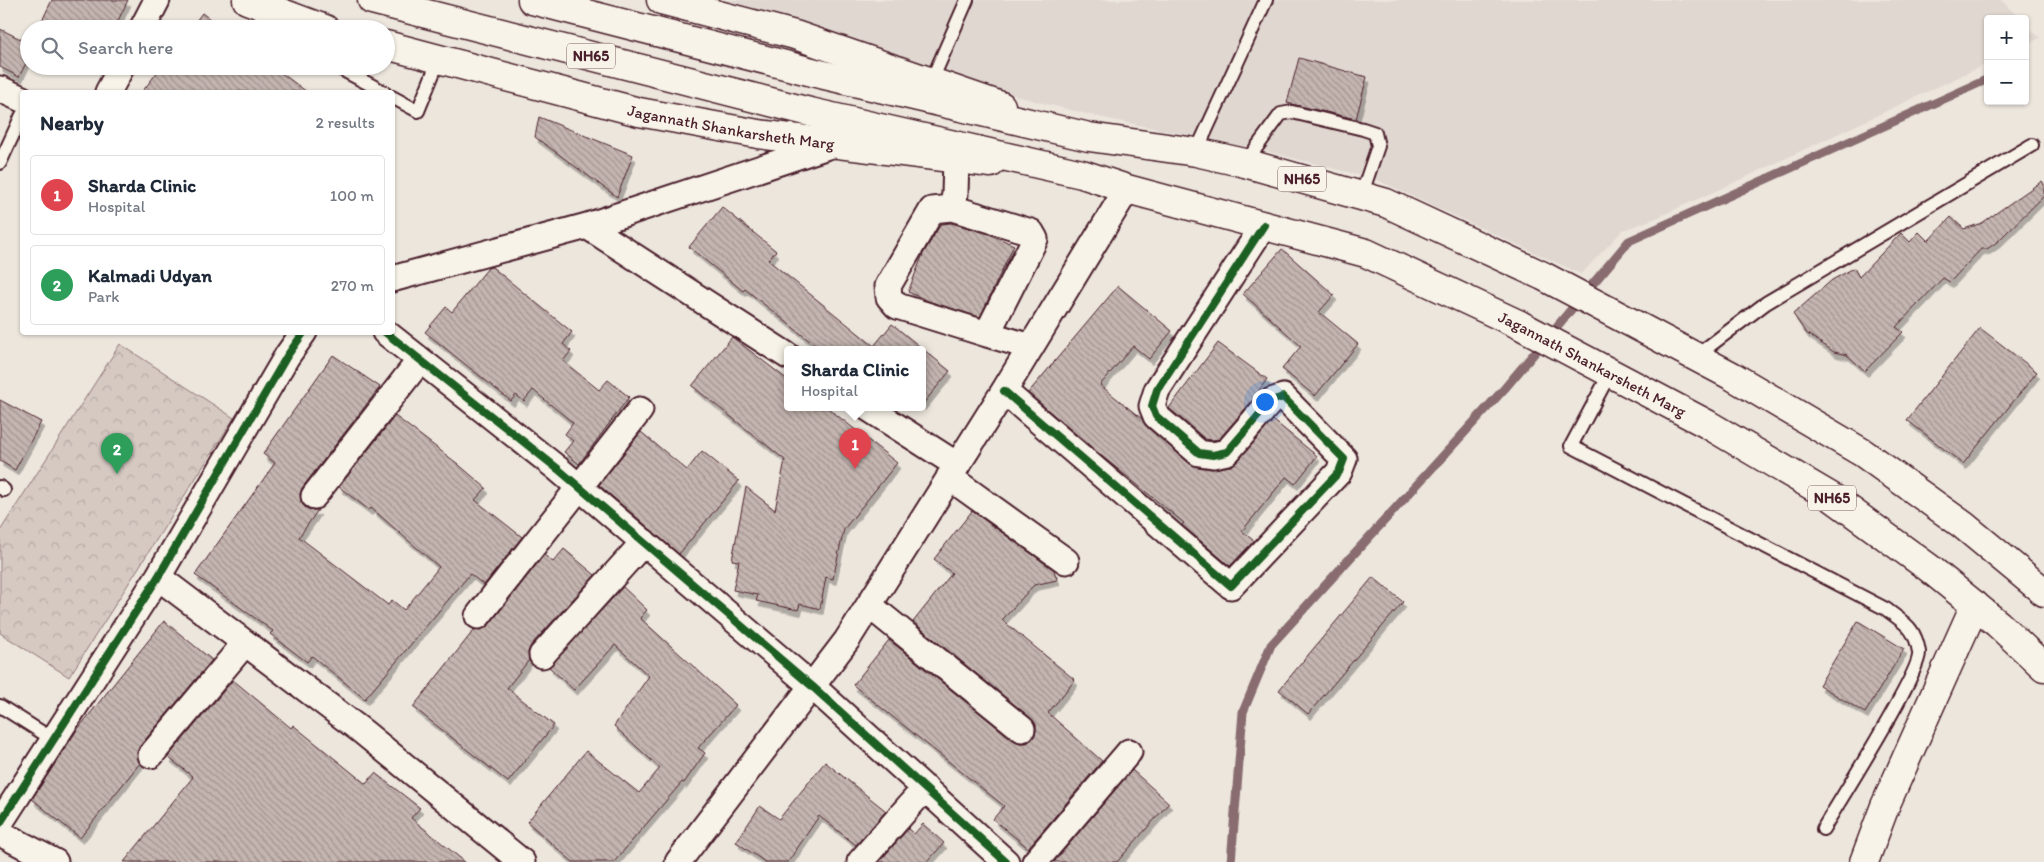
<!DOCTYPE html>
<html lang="en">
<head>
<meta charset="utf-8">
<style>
  :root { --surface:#fff; --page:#f2f2f3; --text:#1f2937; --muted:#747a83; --line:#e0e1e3; --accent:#b45309 }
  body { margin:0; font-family:Itim,sans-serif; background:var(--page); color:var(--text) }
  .controls { position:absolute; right:15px; top:15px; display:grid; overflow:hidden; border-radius:5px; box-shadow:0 1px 4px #0004 }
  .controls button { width:45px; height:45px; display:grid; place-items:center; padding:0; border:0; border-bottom:1px solid var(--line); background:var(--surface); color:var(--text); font:25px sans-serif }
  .you { position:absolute; left:1264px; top:401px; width:18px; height:18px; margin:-12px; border:4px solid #fff; border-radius:50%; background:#1a73e8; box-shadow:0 0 0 8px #1a73e833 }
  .badge { display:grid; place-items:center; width:32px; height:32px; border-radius:50%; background:var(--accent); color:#fff; font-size:16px; font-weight:700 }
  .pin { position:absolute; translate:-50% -41px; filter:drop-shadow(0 1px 2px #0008) }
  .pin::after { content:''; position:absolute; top:26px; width:18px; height:15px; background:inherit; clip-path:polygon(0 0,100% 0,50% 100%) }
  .popup { position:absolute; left:784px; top:346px; width:142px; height:65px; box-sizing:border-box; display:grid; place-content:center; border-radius:5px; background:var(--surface); filter:drop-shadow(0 1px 4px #0005); font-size:16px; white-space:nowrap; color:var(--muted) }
  .popup b { font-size:19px; color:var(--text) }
  .popup::after { content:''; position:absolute; left:50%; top:100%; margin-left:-10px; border:10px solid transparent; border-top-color:var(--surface) }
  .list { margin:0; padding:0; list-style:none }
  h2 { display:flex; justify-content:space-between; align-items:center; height:65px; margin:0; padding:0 20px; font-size:21px }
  h2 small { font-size:16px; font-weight:400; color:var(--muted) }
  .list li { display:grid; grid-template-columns:32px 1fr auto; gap:15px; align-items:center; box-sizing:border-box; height:80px; margin:0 10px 10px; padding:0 10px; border:1px solid var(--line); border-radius:5px }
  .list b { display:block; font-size:19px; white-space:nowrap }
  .list p { margin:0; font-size:16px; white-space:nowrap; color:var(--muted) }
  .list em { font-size:16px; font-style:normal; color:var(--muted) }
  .icon { flex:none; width:28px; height:28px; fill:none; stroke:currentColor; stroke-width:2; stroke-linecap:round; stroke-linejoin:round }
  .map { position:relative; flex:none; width:2044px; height:862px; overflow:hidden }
  .search { position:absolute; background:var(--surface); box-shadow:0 1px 4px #0004; left:20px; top:20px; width:375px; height:55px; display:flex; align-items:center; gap:12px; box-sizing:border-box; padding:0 18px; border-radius:28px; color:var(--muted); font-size:19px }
  .panel { position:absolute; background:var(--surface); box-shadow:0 1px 4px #0004; left:20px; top:90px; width:375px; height:245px; border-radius:5px }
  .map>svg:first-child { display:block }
  .built { fill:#e0d7d0 }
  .park { fill:url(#park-crowns); stroke:#907476 }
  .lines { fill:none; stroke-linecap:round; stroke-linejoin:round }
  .stream { stroke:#896c6f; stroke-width:9 }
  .building { fill:url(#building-back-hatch); stroke:#4a1f2b; filter:url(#shadow) }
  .service-casing { stroke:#4a1f2b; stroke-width:16 }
  .minor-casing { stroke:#4a1f2b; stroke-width:29 }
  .tertiary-casing { stroke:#4a1f2b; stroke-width:31 }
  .primary-casing { stroke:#4a1f2b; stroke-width:31 }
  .trunk-casing { stroke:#4a1f2b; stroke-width:31 }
  .service { stroke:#f7f3e8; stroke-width:12 }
  .minor { stroke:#f7f3e8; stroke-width:25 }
  .tertiary { stroke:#f7f3e8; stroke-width:28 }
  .primary { stroke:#f7f3e8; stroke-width:28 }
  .trunk { stroke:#f7f3e8; stroke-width:28 }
  .cycleway-casing { stroke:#f7f3e8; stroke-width:11 }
  .cycleway { stroke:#1b5e20; stroke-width:8 }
  .labels { text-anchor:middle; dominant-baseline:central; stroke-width:5; stroke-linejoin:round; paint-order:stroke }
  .shield { fill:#f7f3e8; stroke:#7e5f64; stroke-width:1 }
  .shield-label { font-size:15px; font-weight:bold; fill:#4a1f2b }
  .street-label { font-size:16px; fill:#4a1f2b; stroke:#f7f3e8 }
</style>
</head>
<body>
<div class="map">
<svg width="2044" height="862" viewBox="0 0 2044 862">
  <defs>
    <pattern id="park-crowns" width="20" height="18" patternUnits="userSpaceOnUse" patternTransform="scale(1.25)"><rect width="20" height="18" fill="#d5c9c2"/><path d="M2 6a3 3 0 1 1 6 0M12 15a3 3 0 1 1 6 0" fill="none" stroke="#b8aca7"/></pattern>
    <pattern id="building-back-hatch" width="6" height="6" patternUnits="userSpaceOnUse" patternTransform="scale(1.25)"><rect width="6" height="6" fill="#c4b5b0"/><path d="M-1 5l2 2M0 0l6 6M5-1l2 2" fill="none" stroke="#a1938f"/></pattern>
    <filter id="shadow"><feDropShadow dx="3" dy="5.5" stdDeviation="0" flood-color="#0004"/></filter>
  </defs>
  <rect width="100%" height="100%" fill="#ece6dd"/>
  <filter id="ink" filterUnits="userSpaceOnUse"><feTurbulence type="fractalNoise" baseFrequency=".02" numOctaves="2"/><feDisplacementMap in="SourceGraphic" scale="10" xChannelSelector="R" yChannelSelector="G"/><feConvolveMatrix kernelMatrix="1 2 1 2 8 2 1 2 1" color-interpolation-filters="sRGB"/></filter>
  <g filter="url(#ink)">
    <path class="built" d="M709,0h1292l19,19h-32v44l-246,116 -86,39 -33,12 -42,44 -206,-95 -110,-28 -166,-34 -72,-18z
      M2025,24l15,14 -15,7z"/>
    <path class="park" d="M120,344l114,74 -165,259 -69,-44v-102z"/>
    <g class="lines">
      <path class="stream" d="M1231,862l12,-150 28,-67 234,-257 124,-147 359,-162"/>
    </g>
    <path class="building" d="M52,0h76l-14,29h-76z
      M202,13l21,16h-33z
      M0,29l29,14v14l-10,20 -19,-10z
      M1299,58l68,19 -11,42 -69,-16z
      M162,66h110l35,26h-165z
      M539,117l94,38 -16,42 -82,-60z
      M2042,181l2,3v12l-47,46 -10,7h-6l-31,33 -7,-4 -47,49 7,5 -38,39 -18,-16 -13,-3 -28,-19 -13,-19 39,-34 22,-12 5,9 42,-44 9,9 9,-10 9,9 23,-24 13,12 18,-6z
      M722,207l54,44 -8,9 106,86 18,-22 58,47 -28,34v-55h-101l-76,-61 -2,2 -54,-44z
      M951,223l38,11 25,11 -34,72 -49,-15 -23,-10 15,-38 18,-30z
      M1282,249l52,46 -15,17 39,32 -43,52 -33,-27 19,-23 -58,-52z
      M492,267l80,65 -9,12 8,7 -8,10 36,29 9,-10 21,17 -50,67 -15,-12 9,-11 -8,-7 8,-11 -40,-33 -9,11 -8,-6 -5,6 -86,-69 21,-25 6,5 36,-44z
      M1118,286l54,45 -23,28 -16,-13 -33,39 42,34 5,8 43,37 7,3 14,2 20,-3 7,-5 35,-41 44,36 -22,28 -9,-7 -44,54 12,10 -24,25 -48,-41 2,-2 -81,-66 -75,-64z
      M1980,328l57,44 -74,92 -56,-44z
      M732,337l56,43v28h40l69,55 -53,66 -11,50 -7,-2 -6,32 -20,-5 -2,6 -42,-9 2,-6 -25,-5 6,-29 -7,-1 14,-73 29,23 10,-50 -93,-74z
      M1218,343l49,36 -16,23 -32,37 -7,1 -7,-1 -36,-31z
      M333,355l47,32 -78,101 -2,6 1,8 5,6 6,2h6l-19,27 89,68 4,-5 12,10 35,-43 -68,-59 -2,2 -30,-23 56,-71 63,48 28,24 -11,12 47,37 -38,48 -14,-11 -105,125 -53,-43 -5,6 -37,-28 3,-3 -78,-56 80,-112 -12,-9z
      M0,400l41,22 -26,48 -15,-9z
      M641,432l46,38 15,-19 37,30 -60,73 -80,-69z
      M972,511l82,59 3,10 -23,5 -32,35 73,60 -27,33 54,48 -74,87 -35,-29 11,-13 -151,-121 36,-45 124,100 6,3h8l6,-5 3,-6v-8l-5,-6 -118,-96 39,-49 -18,-14z
      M564,549l31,26 -64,70 -3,7 1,8 -22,28 47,37 -46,57 -95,-75 61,-77 9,-1 6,-4 55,-70 9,7z
      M1373,577l30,25 -95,112 -29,-24z
      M623,587l24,23 -7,8 96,87 -38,43 7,5 -21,30 -2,-1 -68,80h-41l-46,-40 59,-71 53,42 21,-25 -46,-42 35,-50 -34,-31 -41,45 -25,-23z
      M164,621l48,39 -72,86 -3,7 3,10 -60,75 -48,-39 45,-69z
      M1858,621l46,28 -39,64 -46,-28z
      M233,680l58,48 2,-3 73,59 9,-11 45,35 -9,10 54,44h-341l69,-85 -25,-20z
      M825,762l61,49 -30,34 -37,-29 -31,46h-23l-29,-20 24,-36 19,13z
      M1132,770l37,33 -52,59h-63z
      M923,824l21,19 -17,19h-48l29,-33 6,5z"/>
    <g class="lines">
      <g class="service-casing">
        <path id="service" d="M339,66v2l45,24
          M931,82l36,-82
          M392,97l26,14 21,-52
          M1196,152l70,-152
          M0,163l22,-48
          M1245,163l36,-49 11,-2 71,17 12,4 3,13 -17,50
          M1696,356l70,-53 266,-158
          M1610,373l-39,73 315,163c19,15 29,18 33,43 3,19 -81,151 -96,177
          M0,487l4,3
          M0,706l54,34"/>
      </g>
      <g class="minor-casing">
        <path id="minor" d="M142,29l15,-29
          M0,89l22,10
          M108,92l14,-26
          M956,159l-1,35 -3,14 -20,2 -44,76 1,11 8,9 90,28
          M952,208l79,24 4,7 -48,95 44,13
          M587,226l201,130
          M392,279l195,-53 247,-82
          M385,332l173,137 255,218 193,175
          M1004,391l227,195 108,-114 5,-13 -61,-62 -12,4 -44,51 -14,3 -14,-2 -43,-37 -4,-10 5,-16 107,-165
          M868,408l89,57
          M949,477l117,84
          M314,496l106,-136
          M158,577l205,155 159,130
          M869,605l153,124
          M478,616l162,-206
          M542,655l102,-113
          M151,755l94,-112
          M0,823l158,-246 129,-221 17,-24
          M0,833l55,29
          M678,862l169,-222 157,-249 123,-202
          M860,862l65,-74
          M1035,862l94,-110"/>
      </g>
      <g class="tertiary-casing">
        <path id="tertiary" d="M1864,862l21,-56 90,-201"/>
      </g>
      <g class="primary-casing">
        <g id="primary">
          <path d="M247,0l78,29"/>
          <path d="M661,0l134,35 206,71"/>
          <path id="s1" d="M386,45l253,67 119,22 233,29"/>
        </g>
      </g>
      <g class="trunk-casing">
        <g id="trunk">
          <path id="s2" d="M372,0l438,112 272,62 45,15 239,64 154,72 187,99 126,74 96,70 69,56 46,43"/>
          <path d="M532,0l288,74 269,63 107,15 49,11 141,40 157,73 189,100 131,77 100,72 81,67"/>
        </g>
      </g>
      <use href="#service" class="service"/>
      <use href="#minor" class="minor"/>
      <use href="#tertiary" class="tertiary"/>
      <use href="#primary" class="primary"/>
      <use href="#trunk" class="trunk"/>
      <g class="cycleway-casing">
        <path id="cycleway" d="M385,332l173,137 255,218 193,175
          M1004,391l227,195 108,-114 5,-13 -61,-62 -12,4 -44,51 -14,3 -14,-2 -43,-37 -4,-10 5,-16 107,-165
          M0,823l158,-246 129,-221 17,-24"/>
      </g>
      <use href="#cycleway" class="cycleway"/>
    </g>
  </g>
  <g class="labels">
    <g class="shield">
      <rect x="567" y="43.5" width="48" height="25" rx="4"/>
      <rect x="1278" y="166.5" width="48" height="25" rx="4"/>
      <rect x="1808" y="485.5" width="48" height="25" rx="4"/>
    </g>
    <g class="shield-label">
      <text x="591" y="56">NH65</text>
      <text x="1302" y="179">NH65</text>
      <text x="1832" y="498">NH65</text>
    </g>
    <g class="street-label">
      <text stroke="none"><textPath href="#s1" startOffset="355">Jagannath Shankarsheth Marg</textPath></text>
      <text stroke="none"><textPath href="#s2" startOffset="1278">Jagannath Shankarsheth Marg</textPath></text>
    </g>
  </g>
</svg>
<div class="controls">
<button>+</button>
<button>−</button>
</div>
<div class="you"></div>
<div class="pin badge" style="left:855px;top:469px;background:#e0444e">1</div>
<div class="popup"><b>Sharda Clinic</b>Hospital</div>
<div class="pin badge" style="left:117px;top:474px;background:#2e9e5b">2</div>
<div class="search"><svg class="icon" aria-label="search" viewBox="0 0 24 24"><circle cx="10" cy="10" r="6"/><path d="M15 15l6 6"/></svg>Search here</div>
<section class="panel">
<h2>Nearby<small>2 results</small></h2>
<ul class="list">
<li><span class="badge" style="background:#e0444e">1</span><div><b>Sharda Clinic</b><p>Hospital</p></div><em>100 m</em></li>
<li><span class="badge" style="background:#2e9e5b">2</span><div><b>Kalmadi Udyan</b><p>Park</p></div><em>270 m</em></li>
</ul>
</section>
</div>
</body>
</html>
